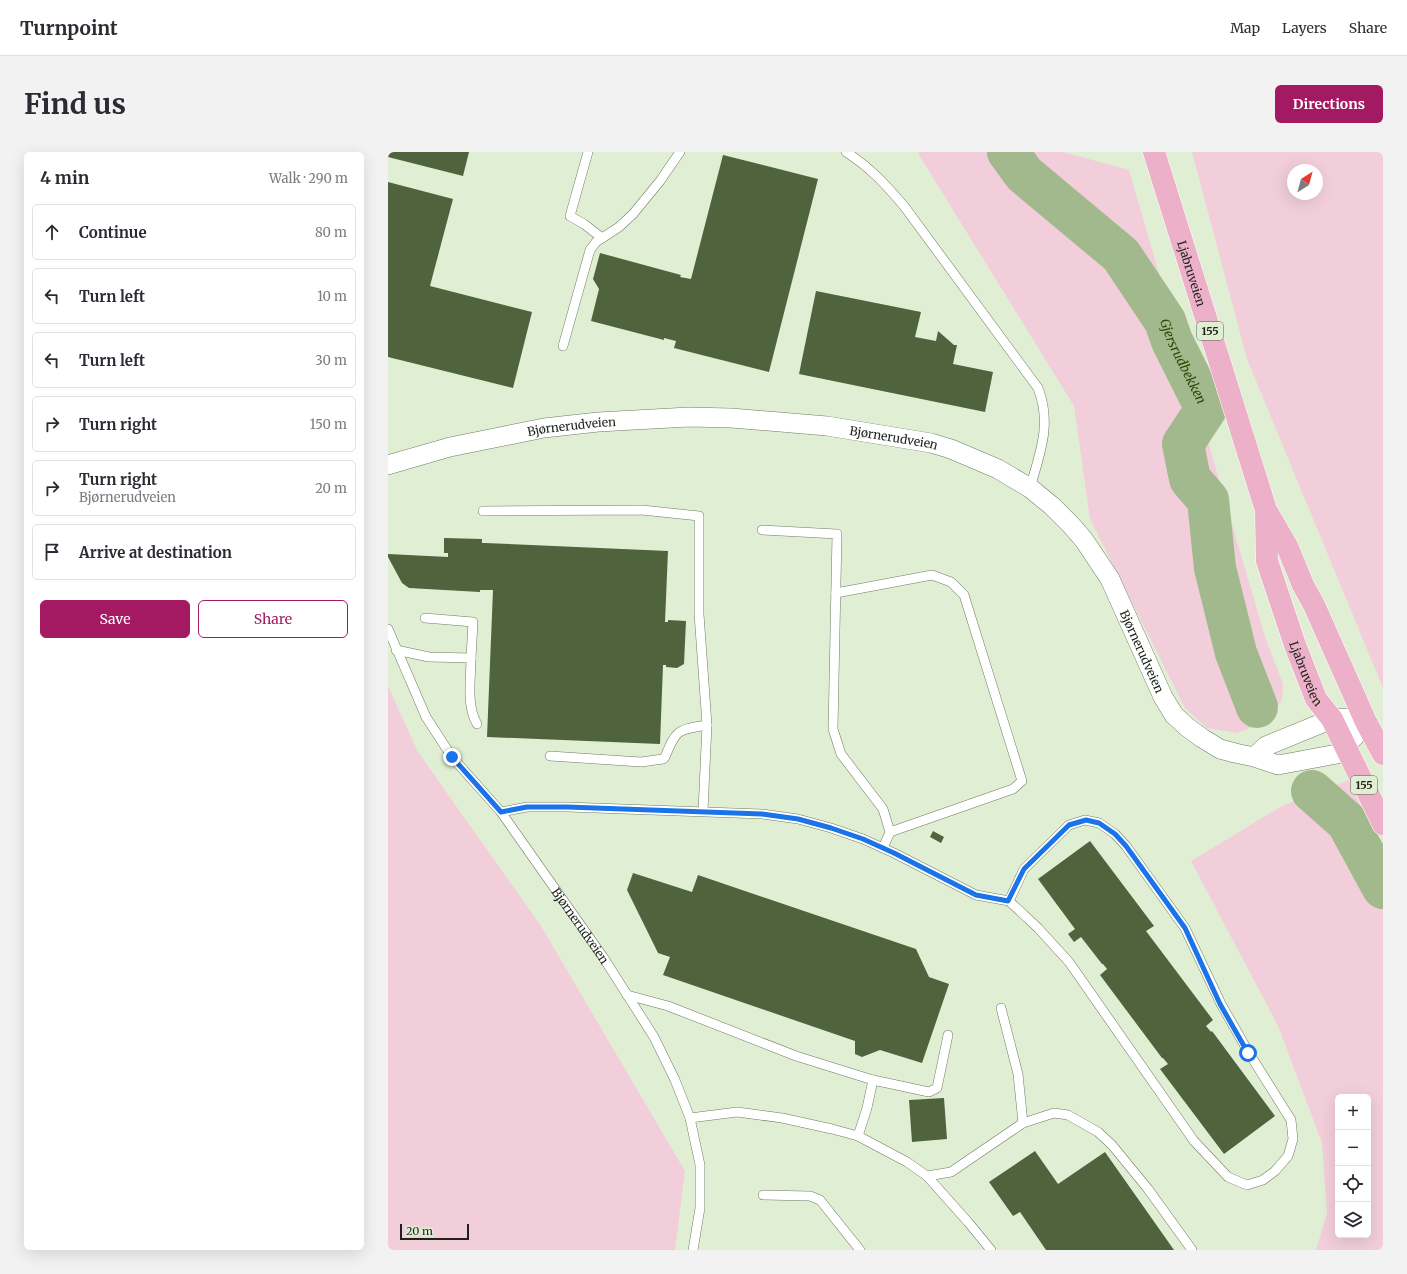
<!DOCTYPE html>
<html lang="en">
<head>
<meta charset="utf-8">
<style>
  :root { --surface:#fff; --page:#f2f2f3; --text:#2b2b33; --muted:#7c7c81; --line:#e1e1e2; --accent:#a41a62 }
  body { margin:0; font-family:Merriweather,serif; background:var(--page); color:var(--text) }
  .controls { position:absolute; right:12px; bottom:12px; display:grid; overflow:hidden; border-radius:6px; box-shadow:0 4px 16px #0002 }
  .controls button { width:36px; height:36px; display:grid; place-items:center; padding:0; border:0; border-bottom:1px solid var(--line); background:var(--surface); color:var(--text); font:20px sans-serif }
  .compass { position:absolute; left:899px; top:12px; width:36px; height:36px; border-radius:50%; background:var(--surface); box-shadow:0 4px 16px #0002; rotate:36deg }
  .scale { position:absolute; left:12px; bottom:10px; width:69px; box-sizing:border-box; padding-left:4px; border:2px solid #1e231a; border-top:0; font-size:11px; line-height:14px; white-space:nowrap; color:#1e231a; -webkit-text-stroke:3px #e0efd4; paint-order:stroke }
  .stop { position:absolute; width:12px; height:12px; margin:-9px; border:3px solid #1a73e8; border-radius:50%; background:#fff }
  .stop.end { background:#1a73e8; border-color:#fff; box-shadow:0 1px 4px #0008 }
  .list { margin:0; padding:0; list-style:none }
  h2 { display:flex; justify-content:space-between; align-items:center; height:52px; margin:0; padding:0 16px; font-size:17px }
  h2 small { font-size:13px; font-weight:400; color:var(--muted) }
  .list li { display:grid; grid-template-columns:26px 1fr auto; gap:12px; align-items:center; box-sizing:border-box; height:56px; margin:0 8px 8px; padding:0 8px; border:1px solid var(--line); border-radius:6px }
  .list b { display:block; font-size:15px; white-space:nowrap }
  .list p { margin:0; font-size:13px; white-space:nowrap; color:var(--muted) }
  .list em { font-size:13px; font-style:normal; color:var(--muted) }
  .actions { display:flex; gap:8px; padding:12px 16px }
  .actions a { flex:1; padding:9px 0; border:1px solid var(--accent); border-radius:6px; text-align:center; font-size:14px; color:var(--accent) }
  .actions .main { background:var(--accent); color:#fff }
  .icon { flex:none; width:22px; height:22px; fill:none; stroke:currentColor; stroke-width:2; stroke-linecap:round; stroke-linejoin:round }
  .map { position:relative; flex:none; width:995px; height:1098px; overflow:hidden; border-radius:6px }
  header { display:flex; align-items:center; gap:24px; box-sizing:border-box; height:56px; padding:0 20px; background:var(--surface); border-bottom:1px solid var(--line) }
  header strong { font-size:19px }
  nav { display:flex; gap:22px; margin-inline-start:auto; font-size:14px }
  .intro { display:flex; align-items:center; justify-content:space-between; box-sizing:border-box; height:96px; padding:0 24px }
  h1 { margin:0; font-size:28px }
  .button { padding:10px 18px; border-radius:6px; background:var(--accent); color:#fff; font-size:14px; font-weight:700 }
  main { display:flex; gap:24px; padding:0 24px }
  aside { flex:1; background:var(--surface); border-radius:6px; box-shadow:0 4px 16px #0002 }
  .map>svg:first-child { display:block }
  .green { fill:#f2cedb; fill-rule:evenodd }
  .lines { fill:none; stroke-linecap:round; stroke-linejoin:round }
  .river { stroke:#a2b98e; stroke-width:42 }
  .building { fill:#4f633c }
  .service-casing { stroke:#6e7b63; stroke-width:10 }
  .minor-casing { stroke:#6e7b63; stroke-width:20 }
  .primary-casing { stroke:#fff; stroke-width:23 }
  .service { stroke:#fff; stroke-width:9 }
  .minor { stroke:#fff; stroke-width:19 }
  .primary { stroke:#ecb0c8; stroke-width:22 }
  .route { stroke:#1a73e8; stroke-width:5 }
  .labels { text-anchor:middle; dominant-baseline:central; stroke-width:4; stroke-linejoin:round; paint-order:stroke }
  .shield { fill:#e0efd4; stroke:#586052; stroke-width:1 }
  .shield-label { font-size:11px; font-weight:bold; fill:#1e231a }
  .street-label { font-size:12px; fill:#1e231a; stroke:#e0efd4 }
  .water-label { font-size:13px; font-style:italic; fill:#2b4704; stroke:#e0efd4 }
</style>
</head>
<body>
<header>
<strong>Turnpoint</strong>
<nav><a>Map</a><a>Layers</a><a>Share</a></nav>
</header>
<div class="intro"><h1>Find us</h1><a class="button">Directions</a></div>
<main>
<aside>
<h2>4 min<small>Walk · 290 m</small></h2>
<ul class="list">
<li><svg class="icon" aria-label="ahead" viewBox="0 0 24 24"><path d="M12 20V5M6 11l6-6 6 6"/></svg><div><b>Continue</b></div><em>80 m</em></li>
<li><svg class="icon" aria-label="left" viewBox="0 0 24 24"><path d="M17 20v-9H6M10 6l-5 5 5 5"/></svg><div><b>Turn left</b></div><em>10 m</em></li>
<li><svg class="icon" aria-label="left" viewBox="0 0 24 24"><path d="M17 20v-9H6M10 6l-5 5 5 5"/></svg><div><b>Turn left</b></div><em>30 m</em></li>
<li><svg class="icon" aria-label="right" viewBox="0 0 24 24"><path d="M7 20v-9h11M14 6l5 5-5 5"/></svg><div><b>Turn right</b></div><em>150 m</em></li>
<li><svg class="icon" aria-label="right" viewBox="0 0 24 24"><path d="M7 20v-9h11M14 6l5 5-5 5"/></svg><div><b>Turn right</b><p>Bjørnerudveien</p></div><em>20 m</em></li>
<li><svg class="icon" aria-label="arrive" viewBox="0 0 24 24"><path d="M6 21V4h12l-3 4 3 4H6"/></svg><div><b>Arrive at destination</b></div></li>
</ul>
<div class="actions"><a class="main">Save</a><a>Share</a></div>
</aside>
<div class="map">
<svg width="995" height="1098" viewBox="0 0 995 1098">
  <rect width="100%" height="100%" fill="#e0efd4"/>
  <path class="green" d="M531,0h144l66,18 136,467 18,47 -1,16 -10,14 -17,12 -18,7 -30,-5 -22,-20 -95,-189 -16,-113 -155,-251z
    M804,0h191v536l-136,-329zM905,18h24v24h-24z
    M0,534l30,66 123,174 144,245 -10,79h-287z
    M961,628l34,72v398h-67l11,-37 -5,-70 -44,-117 -87,-165 91,-55zM950,945h30v138h-30z"/>
  <g class="lines">
    <g class="river">
      <path id="s1" d="M620,0l16,22 97,81 44,66 7,20 34,68 -23,35 7,35 18,21 7,68 21,85 21,54"/>
      <path d="M924,639l35,31 36,66"/>
    </g>
  </g>
  <path class="building" d="M0,0h81l-6,24 -75,-19z
    M335,3l95,24 -49,193 -95,-24 2,-7 -12,-3v2l-73,-19 8,-32 -6,-10 7,-26 81,22 -1,2 11,2z
    M0,30l65,17 -23,87 102,26 -19,76 -125,-31z
    M428,139l105,21 -6,25 21,4 2,-10 16,14h3l-4,19 40,8 -8,40 -186,-38z
    M56,386l38,1v4h3l183,8 -3,71h3v-2l18,1 -2,43 -7,4 -11,-1v-2h-3l-3,79 -173,-7 6,-147h-13v2l-71,-4 -7,-5 -14,-26v-3l60,3v-4h-4z
    M545,679l11,6 -3,6 -11,-6z
    M702,689l64,85 -8,5 67,89 -7,6 5,6 1,-1 63,85 -51,38 -64,-85 8,-5 -5,-6h-1l-62,-83 7,-6 -4,-5h-1l-21,-27 -7,5 -6,-8 7,-5 -37,-50z
    M245,721l59,19 6,-17 218,74 13,28 20,7 -27,79 -42,-13 -18,7 -7,-3v-13l-192,-66 7,-18 -12,-4 -31,-63z
    M556,946l3,41 -35,3 -3,-42z
    M647,999l23,33 47,-32 69,98h-128l-26,-38 -7,4 -24,-34z"/>
  <g class="lines">
    <g class="service-casing">
      <g id="service">
        <path d="M200,0l-18,64 14,8 18,14"/>
        <path d="M458,0c25,16 39,32 58,54l134,182c14,36 2,65 -8,100"/>
        <path d="M175,194l27,-96 6,-8 23,-15 14,-13 27,-33 20,-29"/>
        <path d="M95,359l159,-1 57,6v98l8,111 -4,86"/>
        <path d="M374,378l75,4 -4,195 8,25 42,55 7,23 -7,16"/>
        <path d="M448,441l96,-18 19,7 13,13 58,186 -9,8 -123,43"/>
        <path d="M37,466l48,4 -2,36"/>
        <path id="s2" d="M0,477l38,88 26,40 49,55 102,145 51,80 21,43 15,38 10,47v43l-7,42"/>
        <path d="M8,498l33,7 42,1c0,21 -5,47 6,66"/>
        <path d="M162,604l91,6 22,-3 2,-2c12,-29 13,-27 42,-32"/>
        <path d="M113,660l26,-5h40l195,7 36,5 33,9 32,11 31,14 82,42 33,6 29,27 31,34 125,179 34,36 19,8 16,-5 12,-9 13,-15 5,-17 -2,-19 -42,-67 -28,-49 -36,-76 -59,-82 -11,-12 -16,-11 -14,-3 -16,5 -45,44 -15,32"/>
        <path d="M239,843l41,11 128,50 77,24 56,12 8,-4 11,-53"/>
        <path d="M613,856l17,66 5,49"/>
        <path d="M302,966l47,-6 45,6 50,11 26,7 49,26 20,14 41,46 23,28"/>
        <path d="M470,984l9,-28 6,-28"/>
        <path d="M539,1024l24,-4 72,-49 31,-10 14,2 30,17 14,13 36,44 44,61"/>
        <path d="M375,1043l47,1 10,4 40,50"/>
      </g>
    </g>
    <g class="minor-casing">
      <g id="minor">
        <path id="s3" d="M0,313l62,-18 94,-19 54,-6 91,-5 42,1 96,8 104,17 20,6 47,20 32,19 22,18 19,19 13,15 26,39 53,118 11,18 13,12 15,11 18,11 15,4 19,4 24,8 59,-11 18,-18 11,-14 -17,-4 -17,1 -66,27 -12,11"/>
      </g>
    </g>
    <g class="primary-casing">
      <g id="primary">
        <path id="s4" d="M766,0l112,358 21,36 16,39 11,20 52,117 17,32"/>
        <path id="s5" d="M878,361l1,48 28,84 21,54 16,20 51,105"/>
      </g>
    </g>
    <use href="#service" class="service"/>
    <use href="#minor" class="minor"/>
    <use href="#primary" class="primary"/>
  </g>
  <g class="lines">
    <path class="route" d="M64,605l49,55 26,-5h40l195,7 36,5 33,9 32,11 31,14 82,42 32,6 16,-32 45,-44 17,-5 13,3 16,11 11,12 59,82 35,76 28,49"/>
  </g>
  <g class="labels">
    <g class="shield">
      <rect x="809" y="170" width="26" height="18" rx="3"/>
      <rect x="963" y="624" width="26" height="18" rx="3"/>
    </g>
    <g class="shield-label">
      <text x="822" y="179">155</text>
      <text x="976" y="633">155</text>
    </g>
    <g class="street-label">
      <text stroke="none"><textPath href="#s4" startOffset="127">Ljabruveien</textPath></text>
      <text stroke="none"><textPath href="#s3" startOffset="188">Bjørnerudveien</textPath></text>
      <text stroke="none"><textPath href="#s3" startOffset="512">Bjørnerudveien</textPath></text>
      <text stroke="none"><textPath href="#s3" startOffset="860">Bjørnerudveien</textPath></text>
      <text stroke="none"><textPath href="#s5" startOffset="167">Ljabruveien</textPath></text>
      <text stroke="none"><textPath href="#s2" startOffset="356">Bjørnerudveien</textPath></text>
    </g>
    <g class="water-label">
      <text stroke="none"><textPath href="#s1" startOffset="277">Gjersrudbekken</textPath></text>
    </g>
  </g>
</svg>
<div class="controls">
<button>+</button>
<button>−</button>
<button><svg class="icon" aria-label="locate" viewBox="0 0 24 24"><circle cx="12" cy="12" r="6"/><path d="M12 2v4M12 18v4M2 12h4M18 12h4"/></svg></button>
<button><svg class="icon" aria-label="layers" viewBox="0 0 24 24"><path d="M12 4l9 5-9 5-9-5zM3 14l9 5 9-5"/></svg></button>
</div>
<svg class="compass" viewBox="-18 -18 36 36"><path d="M0-13l5 13h-10z" fill="#e53935"/><path d="M0 13l5-13h-10z" fill="#7c7c81"/></svg>
<div class="scale">20 m</div>
<div class="stop" style="left:860px;top:901px"></div>
<div class="stop end" style="left:64px;top:605px"></div>
</div>
</main>
</body>
</html>
